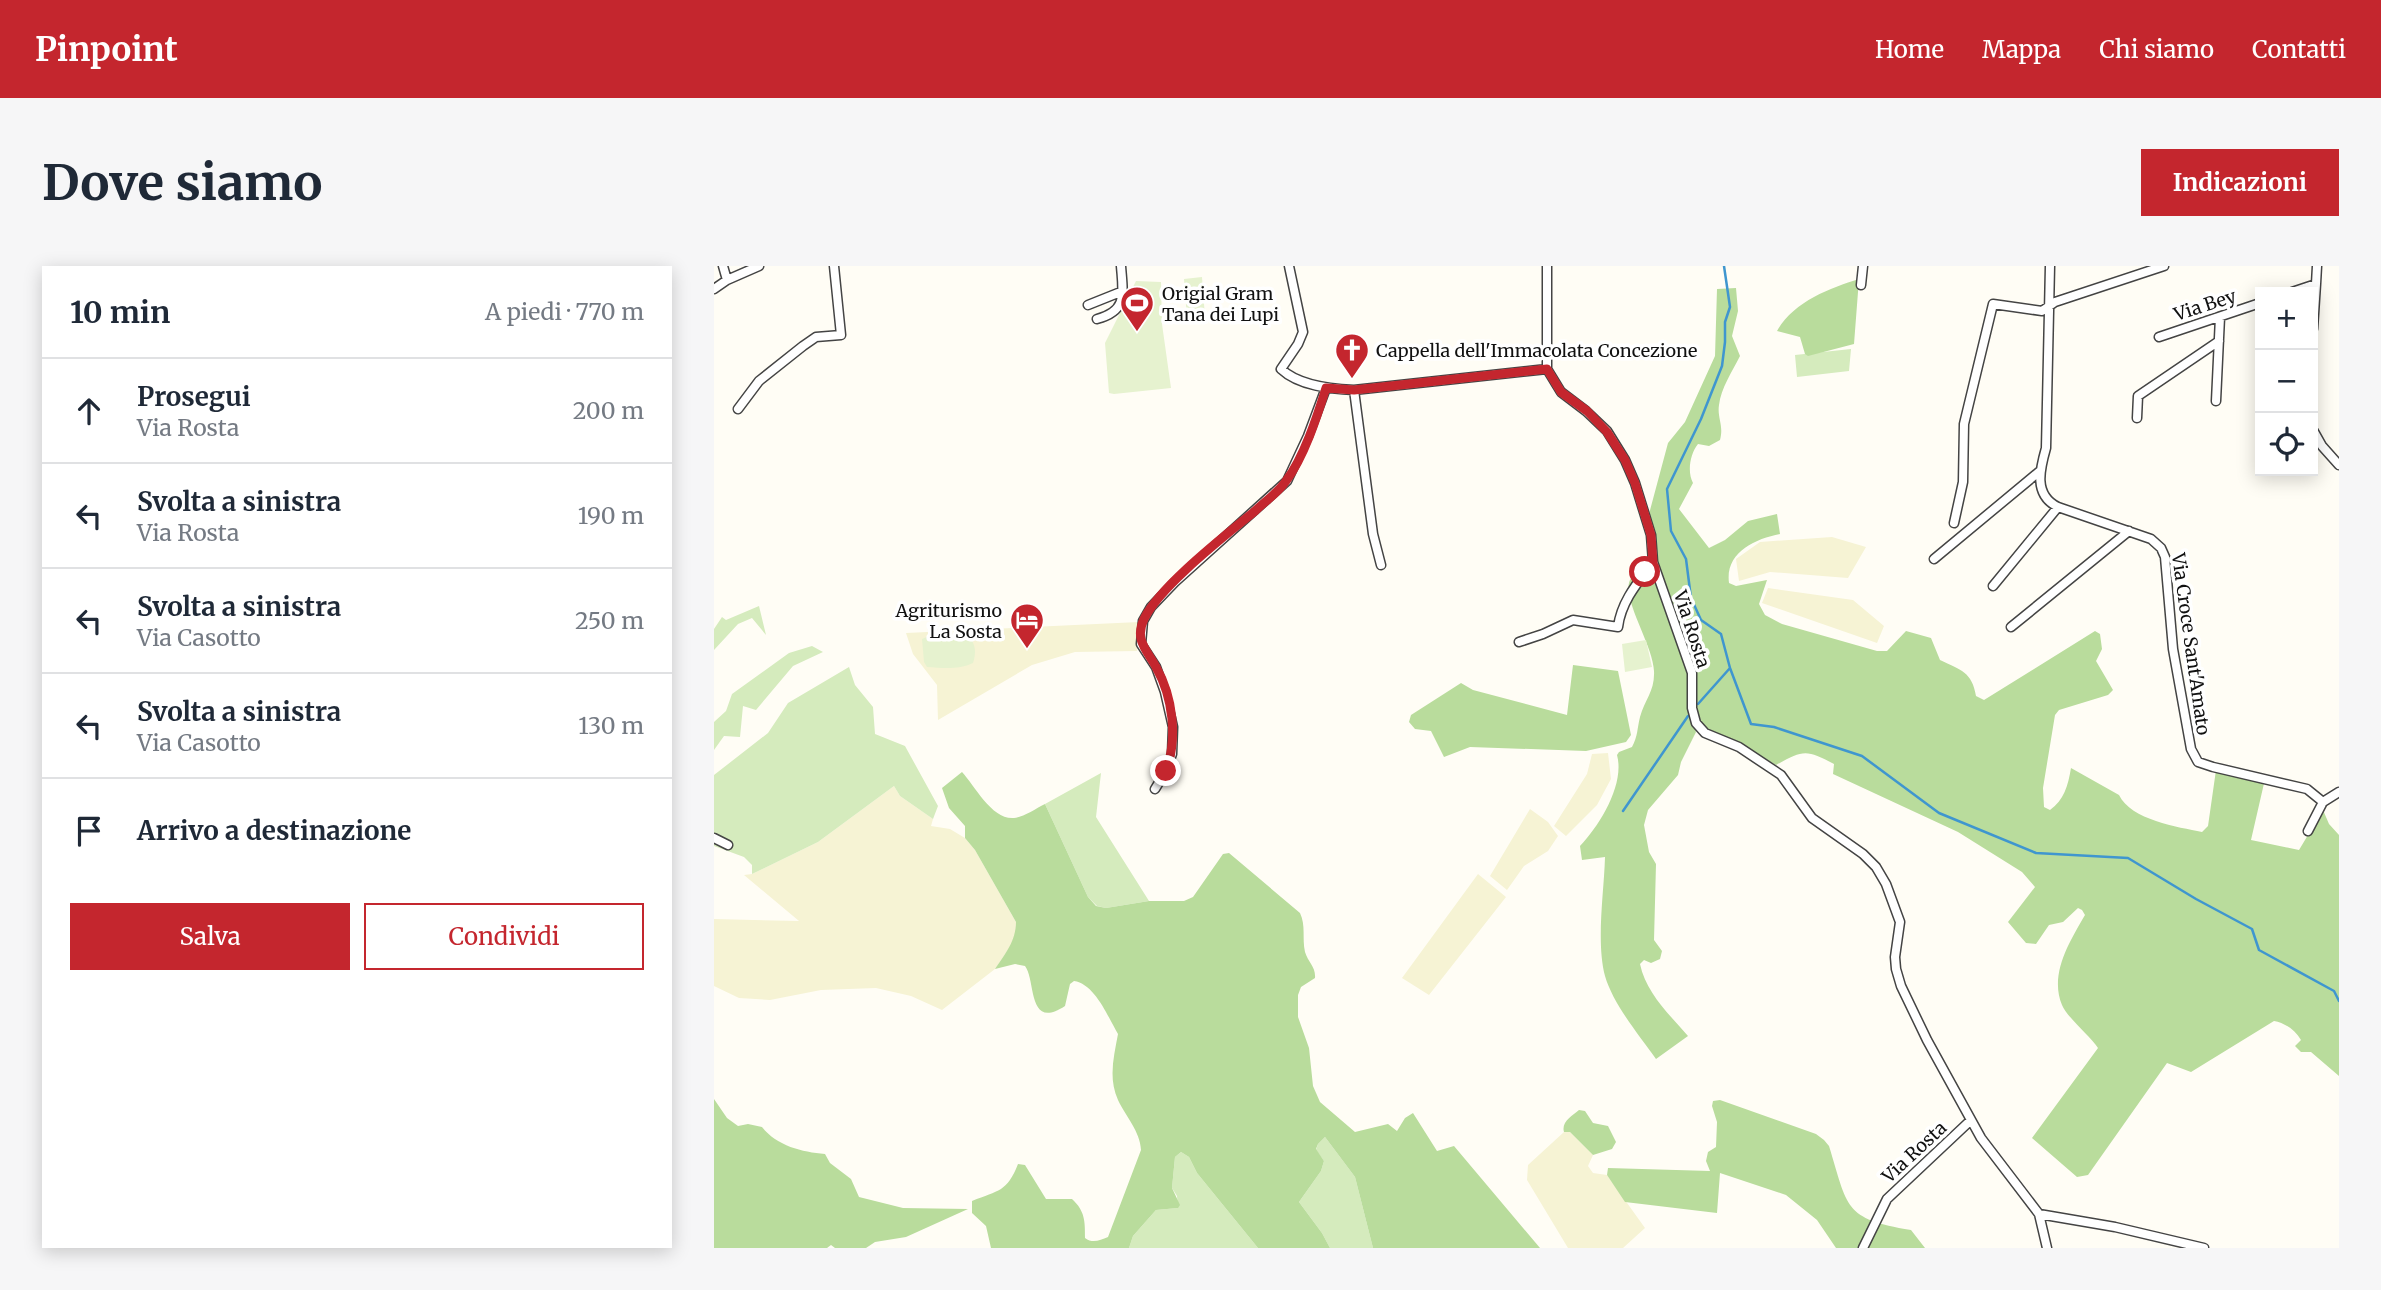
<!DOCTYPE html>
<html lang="it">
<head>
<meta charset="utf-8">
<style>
  :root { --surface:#fff; --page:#f6f6f7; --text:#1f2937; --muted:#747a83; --line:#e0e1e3; --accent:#c4262e }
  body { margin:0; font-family:Merriweather,serif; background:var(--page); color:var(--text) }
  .controls { position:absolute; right:21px; top:21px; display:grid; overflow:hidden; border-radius:0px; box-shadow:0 4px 18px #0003 }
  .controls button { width:63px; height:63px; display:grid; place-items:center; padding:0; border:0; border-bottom:2px solid var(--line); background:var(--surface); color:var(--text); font:35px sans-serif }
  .stop { position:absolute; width:21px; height:21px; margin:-16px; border:5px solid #c4262e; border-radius:50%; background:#fff }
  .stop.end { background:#c4262e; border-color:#fff; box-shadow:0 2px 7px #0008 }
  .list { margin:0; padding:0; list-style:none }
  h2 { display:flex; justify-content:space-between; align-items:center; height:91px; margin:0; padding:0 28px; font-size:30px }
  h2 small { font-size:23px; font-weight:400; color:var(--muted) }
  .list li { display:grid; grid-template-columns:46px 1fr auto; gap:21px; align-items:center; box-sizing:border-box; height:105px; padding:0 28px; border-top:2px solid var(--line) }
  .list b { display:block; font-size:26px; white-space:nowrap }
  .list p { margin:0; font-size:23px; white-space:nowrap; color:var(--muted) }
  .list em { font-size:23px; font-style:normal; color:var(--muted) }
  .actions { display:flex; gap:14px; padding:21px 28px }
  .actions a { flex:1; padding:16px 0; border:2px solid var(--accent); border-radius:0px; text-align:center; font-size:24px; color:var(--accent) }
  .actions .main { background:var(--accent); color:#fff }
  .icon { flex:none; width:38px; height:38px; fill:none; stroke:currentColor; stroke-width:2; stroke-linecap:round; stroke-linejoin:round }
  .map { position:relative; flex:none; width:1625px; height:982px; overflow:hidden; border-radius:0px }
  header { display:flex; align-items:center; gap:42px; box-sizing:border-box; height:98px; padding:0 35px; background:var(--accent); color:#fff }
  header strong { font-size:33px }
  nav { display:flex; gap:38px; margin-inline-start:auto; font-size:24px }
  .intro { display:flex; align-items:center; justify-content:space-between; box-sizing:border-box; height:168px; padding:0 42px }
  h1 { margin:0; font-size:49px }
  .button { padding:18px 32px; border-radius:0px; background:var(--accent); color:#fff; font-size:24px; font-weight:700 }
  main { display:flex; gap:42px; padding:0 42px }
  aside { flex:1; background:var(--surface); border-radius:0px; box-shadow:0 4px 18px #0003 }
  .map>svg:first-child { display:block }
  .farmland { fill:#f6f3d4 }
  .green { fill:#d5ebbd }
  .forest { fill:#b9dc9c }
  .pitch { fill:#e6f2cf }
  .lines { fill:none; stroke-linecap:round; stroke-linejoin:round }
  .stream { stroke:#3f96cf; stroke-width:2.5 }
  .minor-casing { stroke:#444; stroke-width:11 }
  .minor { stroke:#fff; stroke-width:8 }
  .route { stroke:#c4262e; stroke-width:9 }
  .labels { text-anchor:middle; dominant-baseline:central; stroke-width:7; stroke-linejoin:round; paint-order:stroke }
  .poi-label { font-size:18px; fill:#111; stroke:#fff; text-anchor:start }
  .street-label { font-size:18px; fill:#111; stroke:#fff }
</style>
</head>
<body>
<header>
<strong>Pinpoint</strong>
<nav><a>Home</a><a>Mappa</a><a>Chi siamo</a><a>Contatti</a></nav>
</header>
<div class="intro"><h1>Dove siamo</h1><a class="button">Indicazioni</a></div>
<main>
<aside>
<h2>10 min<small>A piedi · 770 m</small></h2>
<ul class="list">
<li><svg class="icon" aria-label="ahead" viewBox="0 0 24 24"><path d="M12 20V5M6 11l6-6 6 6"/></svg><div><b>Prosegui</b><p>Via Rosta</p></div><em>200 m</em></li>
<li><svg class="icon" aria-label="left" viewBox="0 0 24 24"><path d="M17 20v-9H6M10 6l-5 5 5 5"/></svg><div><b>Svolta a sinistra</b><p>Via Rosta</p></div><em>190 m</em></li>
<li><svg class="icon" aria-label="left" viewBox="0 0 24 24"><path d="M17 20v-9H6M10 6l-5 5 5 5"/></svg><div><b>Svolta a sinistra</b><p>Via Casotto</p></div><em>250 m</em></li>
<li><svg class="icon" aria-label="left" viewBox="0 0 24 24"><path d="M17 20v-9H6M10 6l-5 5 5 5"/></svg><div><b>Svolta a sinistra</b><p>Via Casotto</p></div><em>130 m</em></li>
<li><svg class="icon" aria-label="arrive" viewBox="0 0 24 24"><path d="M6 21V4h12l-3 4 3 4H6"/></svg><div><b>Arrivo a destinazione</b></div></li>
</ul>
<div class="actions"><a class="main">Salva</a><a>Condividi</a></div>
</aside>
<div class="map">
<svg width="1625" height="982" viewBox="0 0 1625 982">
  <rect width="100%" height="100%" fill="#fffdf5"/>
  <path class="farmland" d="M1118,271l34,10 -18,31 -78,-6 -31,9 -3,-22 24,-17z
    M1054,322l85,12 31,26 -7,17 -115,-40z
    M425,356l-3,11 1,18 -62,1 -43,13 -94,55 -1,-35 -24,-31 -7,-21z
    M894,487l3,26 -14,26 -31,31 -12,-10 33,-52 5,-20z
    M180,520l6,10 33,23 -2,7 19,3 15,9 10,12 41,72v11l-6,14 -15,22 -53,41 -31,-14 -35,-8 -55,2 -51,10 -31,-2 -25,-12v-67l85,2 -55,-46 8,-1 66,-32z
    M816,543l18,13 10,14 -10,15 -24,15 -17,24 -17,-14z
    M764,608l28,23 -77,98 -27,-17z
    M850,866h6l23,23 -5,11 5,7 14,2 38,53 -22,20h-55l-41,-68 1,-15z"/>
  <path class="green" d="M1137,83l-2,22 -52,6 -2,-22z
    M45,340l7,29 -14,-17 -14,6 -24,26v-21l8,-12 4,3z
    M98,380l11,6 -30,14 -37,44 -13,-4 -3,31 -16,-1 -10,14v-28l12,-11 6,-17 57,-41z
    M135,401l6,18 18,22 2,27 30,12 33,60 -5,13 -33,-23 -6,-10 -76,56 -66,32v-9l-8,-8 -30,-11v-71l54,-42 20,-30z
    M387,507l-5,44 53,84 -43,7 -9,-2 -9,-9 -43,-93z
    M611,871l30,40 18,71h-43l-8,-15 -23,-31 22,-31 3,-10 -8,-11 2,-6z
    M467,886l8,5 8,16 61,75h-129l4,-12 23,-26 22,-2 -1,-12 -5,-8 3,-31z"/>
  <path class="forest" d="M1145,13l-5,65 -46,12 -3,-2 -5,-17 -23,-6c16,-29 53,-43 82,-52z
    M1022,22l2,23 -6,25 8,20c-8,16 -19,32 -21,49 -2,13 5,20 1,35l-11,6 -11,-2c-8,10 -11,28 -5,39l-14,26 30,39 16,-8 23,-19 29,-7 3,20c-26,5 -55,19 -51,49l7,3 31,-6 -8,24 6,11 17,9 95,27h10l19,-20 25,7 9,22c21,10 32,12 36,36l8,4 111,-69 5,3 2,15 -6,12 17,29 -5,5 -49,15 -4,5 -12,73 1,19 6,3c14,-10 18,-24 21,-42l48,27c12,25 59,32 83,37l6,-6 8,-56 49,9 -14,61 48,10 24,-40 6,14 10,11v241l-28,-24h-10l-6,-6 6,-6c-6,-10 -16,-17 -27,-19l-83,51 -24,-9 -79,112 -11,2 -45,-39 66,-90c-8,-12 -32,-32 -36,-43 -13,-31 8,-64 23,-90l-3,-5 -4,-2 -15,14 -14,3 -13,19 -10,-1 -18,-21 27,-35 -13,-15 -64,-40 -125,-58 1,-10c-28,-15 -31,-14 -58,1l-32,-19 -38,-18 -8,-7 -4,-48 -37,-109 -3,-31 -5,-19 19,-71 17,-21 30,-66 2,-67z
    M930,302h6l4,5 33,96 4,48 5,15 -15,30 -3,13 -30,35 -4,15 5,27 7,12 -2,76 8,11 -2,8 -9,4 -7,-3 -4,4c6,29 29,50 48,72l-32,23c-17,-24 -43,-55 -51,-83 -9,-34 -1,-83 0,-119l-23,3 -2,-14c20,-21 45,-62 37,-91l2,-3 13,-5c6,-11 5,-18 8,-30 5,-18 15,-26 14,-46 -1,-25 -30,-69 -25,-88 1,-6 9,-10 15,-15z
    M859,399l45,6 13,64 -5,7 -40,9 -116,-4 -26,10 -13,-26 -16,-2 -6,-7 2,-7 50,-32 12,7 94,25z
    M248,506c13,14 30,48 52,46 10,-1 21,-9 31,-14l43,93 8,9 10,2 43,-7h35l9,-4 30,-43 6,-1 71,60c6,13 2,25 5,39 3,10 11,15 10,26l-14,9 -3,8v22l11,31 4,38 7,16 35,30 33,-8 9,7 8,-13 8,-5 24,38 17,-5 86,102h-167l-18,-71 -30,-40 -7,7 -2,5 8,12 -3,10 -22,31 23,31 8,15h-72l-61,-75 -8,-16 -8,-5 -6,5 -3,31 8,17 -2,3 -22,2 -23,26 -4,12h-138l-5,-22 -14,-13v-12c27,-11 35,-9 46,-37l7,1 21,34h26c13,12 13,22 13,39 8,6 15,2 23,-1l33,-87c-1,-19 -15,-33 -23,-50 -10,-22 -4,-44 0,-66 -10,-17 -23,-50 -44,-53l-4,3 -5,22c-38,25 -29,-26 -40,-40l-10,-2 -20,5c10,-15 21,-28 21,-47l-41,-72 -10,-12v-12l-16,-18 -7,-20z
    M0,833l13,19 11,8 10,-2 14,3c15,19 40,25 63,27l5,9 21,16 8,18 44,11 65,1 -62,28 -31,5 -9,6h-31l-4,-3 -4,3h-113z
    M1006,834l96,34 8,6 5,6c19,61 14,73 82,84l14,18h-89l-19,-28 -31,-25 -66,-22 -3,40 -92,-11 -18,-27 1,-7 102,3 -4,-10 2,-9 8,-5 1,-25 -5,-16 1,-5z
    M865,844l6,1 8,12 15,3 8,16 -4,7 -19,6 -23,-23h-6c-3,-10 8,-16 15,-22z"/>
  <path class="pitch" d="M488,11l3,40 -18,1 -3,-39z
    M422,15l25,1 1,42 9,64 -57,6 -5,-1 -4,-50z
    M220,368h33c8,8 10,17 6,29 -14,7 -31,5 -46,4l-3,-5 -2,-23z
    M932,374l6,27 -27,5 -3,-28z"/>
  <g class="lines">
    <path class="stream" d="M1016,402l21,56 23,3 88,29 77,57 97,40 92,5 68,41 56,30 7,21 75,41 5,10
      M984,438l32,-36 -9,-34 -20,-14 -10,-22 -5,-39 -15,-28 -4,-42 34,-70 21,-53 3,-24v-20l5,-15 -6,-41
      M909,545l65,-95"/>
    <g class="minor-casing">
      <path id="minor" d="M9,0l4,14
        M575,0l14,66 -5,12 -17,25c18,17 50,20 73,21l193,-21
        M1336,0l-4,182c-6,21 -13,47 12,59l93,32 10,9 4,9 8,92 18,100 7,13 15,5 94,22 16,13
        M1147,19l2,-19
        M0,23l13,-9 32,-14
        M1578,26l24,-8 1,-18
        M374,39l35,-14
        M383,53c31,-8 26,-26 24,-53
        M1599,63l3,-45
        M1445,71l101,-34
        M833,103l14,23 25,19 21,20 18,29 10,23 16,52 2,27 39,111v35l4,15 9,10 34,14 42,28 31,43 51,36 13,13 10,17 14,38 -5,35 1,12 5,17 26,54 54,98 58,76 8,34
        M833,103v-103
        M640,124l19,144 8,31
        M1502,135l4,-84
        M24,143l21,-28 44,-35 13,-9 25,-2 -7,-69
        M1423,152l1,-22 81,-55
        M1599,164l9,16 17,19
        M1240,257l9,-41 1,-58 29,-120 49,7 13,-9 109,-36
        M1220,293l106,-88
        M1279,320l65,-79
        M1297,361l118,-96
        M805,376l24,-8 30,-14 45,7c3,-25 20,-45 35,-65
        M441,523l11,-18 6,-17 1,-27 -8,-35 -9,-25 -15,-23 2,-23 8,-14 24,-25 112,-101 21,-45 18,-48
        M1594,565l15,-29 16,-10
        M0,572l14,7
        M1325,948l76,13 89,21
        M1149,982l24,-49 84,-79"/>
    </g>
    <use href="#minor" class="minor"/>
  </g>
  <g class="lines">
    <path class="route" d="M452,505c12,-33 7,-74 -10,-104 -9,-17 -22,-27 -12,-48 16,-33 82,-84 111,-108 10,-10 23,-18 31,-30 18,-24 31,-64 40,-93l28,2 193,-21 14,23 26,19 20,21 18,28 10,23 16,52 2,27 -8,10"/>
  </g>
  <defs>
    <g id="stadium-pin" transform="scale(1.75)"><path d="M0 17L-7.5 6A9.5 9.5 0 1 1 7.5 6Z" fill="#c4262e" stroke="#fff"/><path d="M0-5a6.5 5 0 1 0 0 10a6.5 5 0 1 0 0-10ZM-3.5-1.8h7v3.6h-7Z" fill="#fff"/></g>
    <g id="church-pin" transform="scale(1.75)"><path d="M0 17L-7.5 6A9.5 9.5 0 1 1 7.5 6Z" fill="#c4262e" stroke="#fff"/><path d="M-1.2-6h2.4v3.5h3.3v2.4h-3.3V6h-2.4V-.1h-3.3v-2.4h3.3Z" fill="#fff"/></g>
    <g id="hotel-pin" transform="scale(1.75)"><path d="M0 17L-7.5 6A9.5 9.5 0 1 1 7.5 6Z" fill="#c4262e" stroke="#fff"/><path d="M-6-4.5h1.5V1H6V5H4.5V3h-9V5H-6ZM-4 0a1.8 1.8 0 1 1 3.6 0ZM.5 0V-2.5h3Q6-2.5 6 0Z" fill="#fff"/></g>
  </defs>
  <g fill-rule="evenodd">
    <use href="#stadium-pin" x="423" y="37"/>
    <use href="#church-pin" x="638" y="84"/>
    <use href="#hotel-pin" x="313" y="354"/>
  </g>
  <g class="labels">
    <g class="poi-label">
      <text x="448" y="27">Origial Gram<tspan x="448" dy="21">Tana dei Lupi</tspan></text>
      <text x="662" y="84">Cappella dell'Immacolata Concezione</text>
      <text x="288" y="344" text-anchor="end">Agriturismo<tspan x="288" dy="21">La Sosta</tspan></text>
    </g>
    <g class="street-label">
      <text transform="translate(1491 39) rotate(-18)">Via Bey</text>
      <text transform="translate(978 363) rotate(72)">Via Rosta</text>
      <text transform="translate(1477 378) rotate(82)">Via Croce Sant'Amato</text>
      <text transform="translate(1200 886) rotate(-43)">Via Rosta</text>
    </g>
  </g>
</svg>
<div class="controls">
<button>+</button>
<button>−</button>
<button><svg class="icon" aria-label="locate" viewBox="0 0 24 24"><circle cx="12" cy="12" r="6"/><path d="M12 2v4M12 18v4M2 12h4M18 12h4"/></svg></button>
</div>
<div class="stop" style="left:931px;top:306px"></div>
<div class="stop end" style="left:452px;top:505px"></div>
</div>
</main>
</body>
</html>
